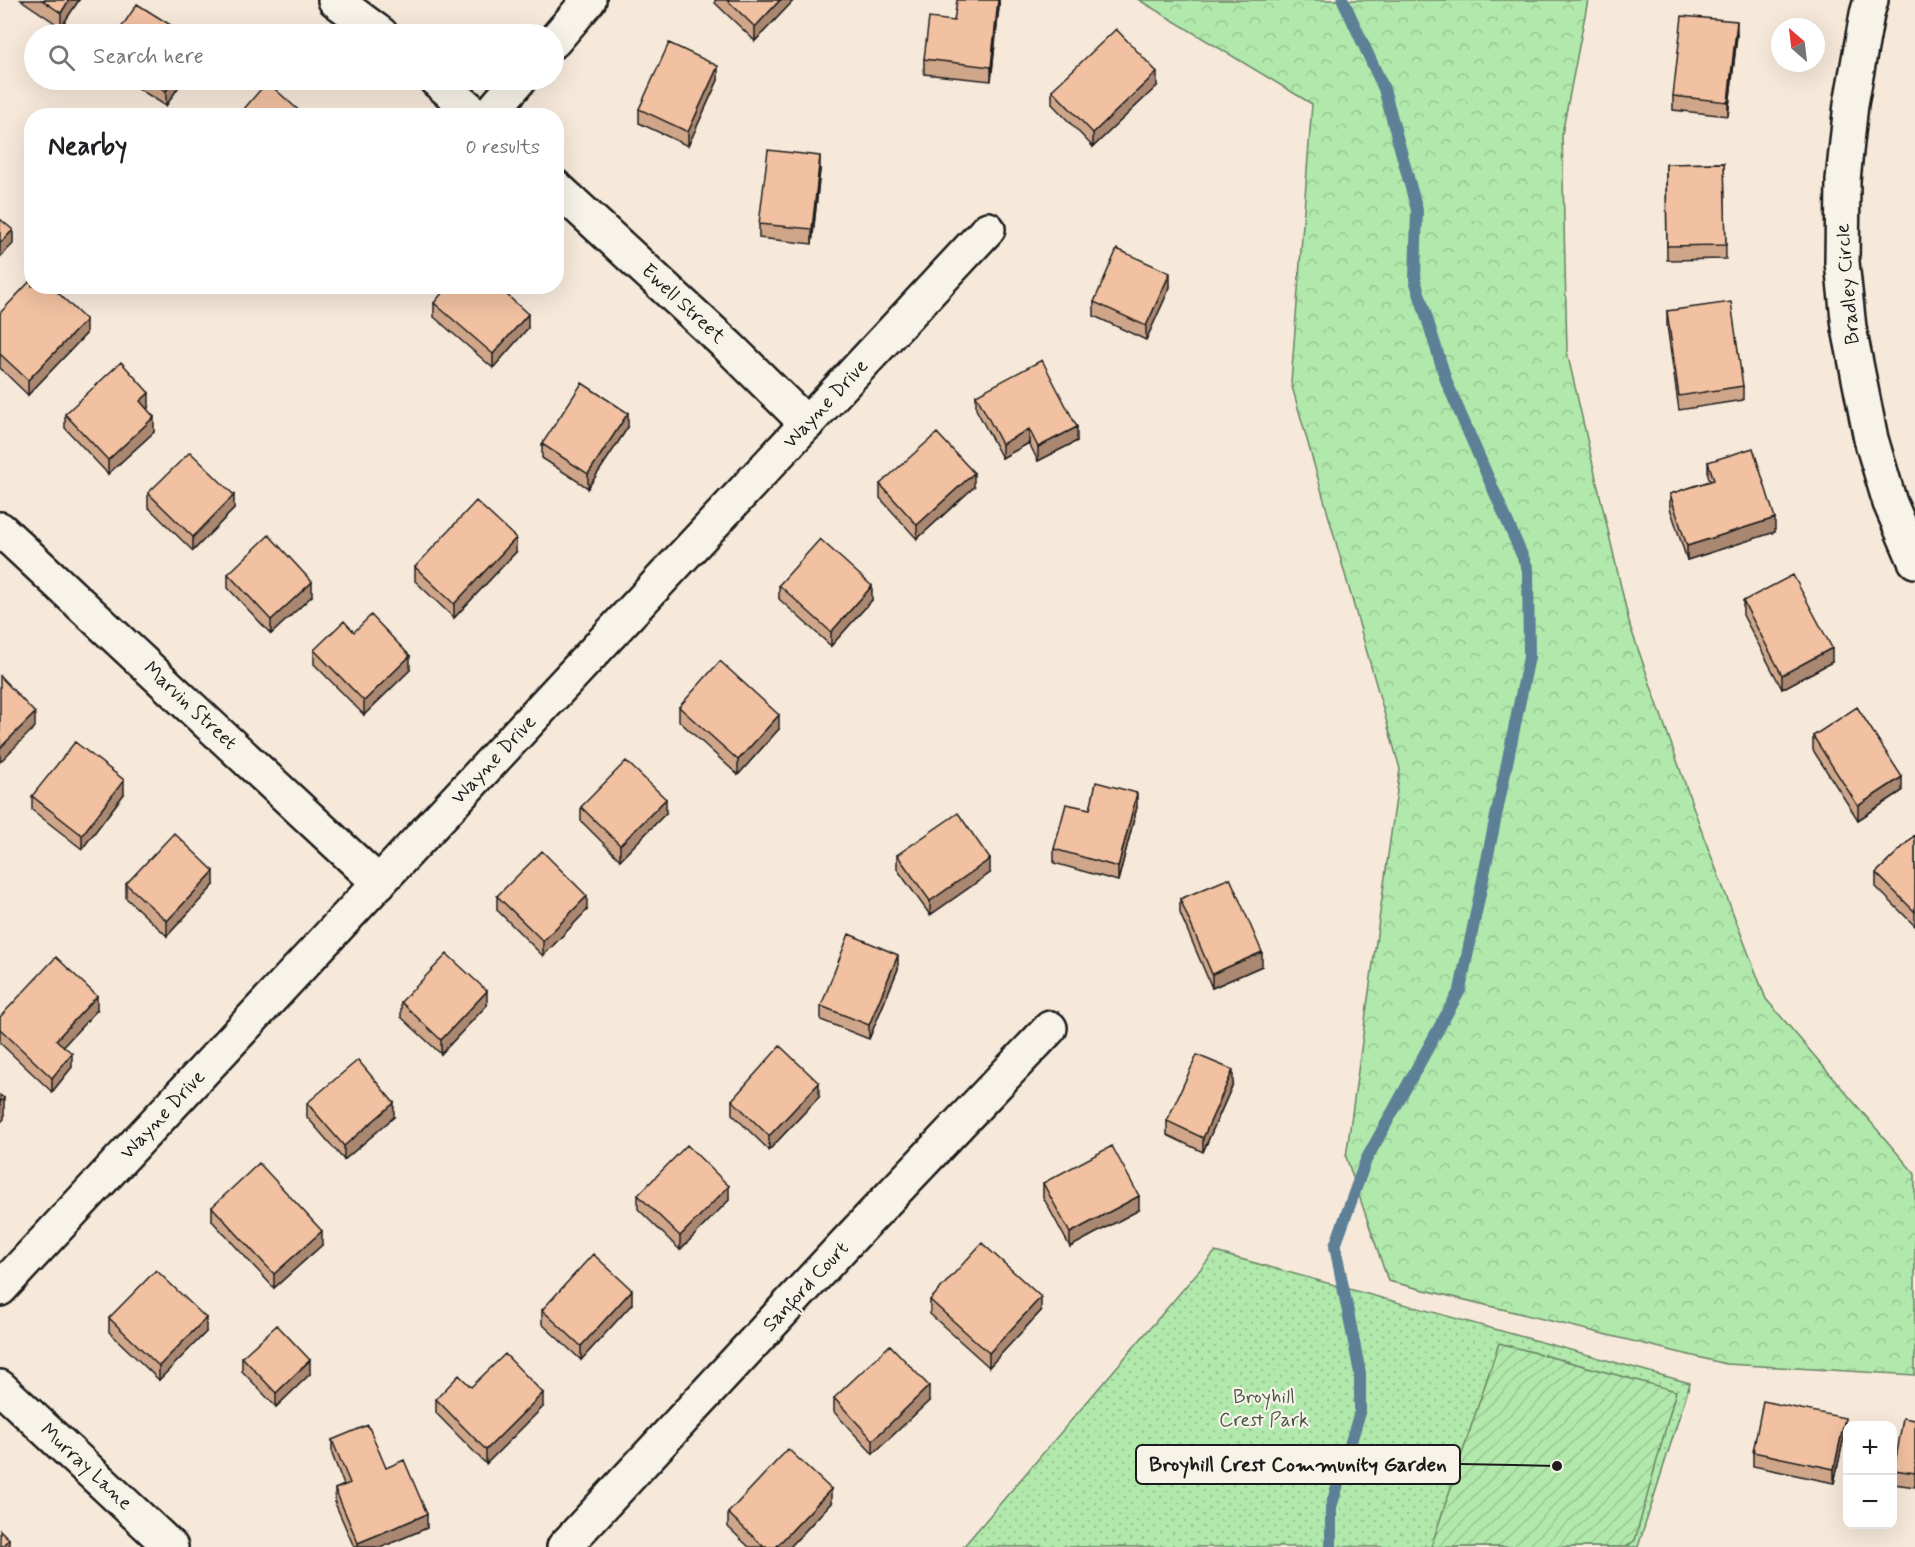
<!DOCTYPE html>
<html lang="en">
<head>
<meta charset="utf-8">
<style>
  :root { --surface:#fff; --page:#f6f6f6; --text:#202124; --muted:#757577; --line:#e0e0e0 }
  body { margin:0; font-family:Mynerve,sans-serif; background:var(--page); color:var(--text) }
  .controls { position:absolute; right:18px; bottom:18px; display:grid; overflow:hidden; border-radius:12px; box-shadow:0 6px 24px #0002 }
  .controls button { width:54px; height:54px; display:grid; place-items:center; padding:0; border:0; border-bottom:2px solid var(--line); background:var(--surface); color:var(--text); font:30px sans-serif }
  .compass { position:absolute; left:1771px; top:18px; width:54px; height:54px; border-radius:50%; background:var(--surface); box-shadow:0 6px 24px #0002; rotate:332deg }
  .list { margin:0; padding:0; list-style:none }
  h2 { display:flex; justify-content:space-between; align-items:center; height:78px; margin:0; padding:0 24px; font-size:26px }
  h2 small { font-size:20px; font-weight:400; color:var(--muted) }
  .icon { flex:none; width:33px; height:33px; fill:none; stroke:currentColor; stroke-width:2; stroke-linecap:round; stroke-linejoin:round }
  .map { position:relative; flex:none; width:1915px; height:1547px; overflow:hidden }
  .search { position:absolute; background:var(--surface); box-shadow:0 6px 24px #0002; left:24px; top:24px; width:540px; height:66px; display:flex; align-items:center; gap:15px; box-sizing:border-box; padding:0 21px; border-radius:33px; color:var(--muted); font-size:22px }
  .panel { position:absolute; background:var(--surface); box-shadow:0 6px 24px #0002; left:24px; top:108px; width:540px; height:186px; border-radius:24px }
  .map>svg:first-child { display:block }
  .forest { fill:url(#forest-crowns); stroke:#668264; stroke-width:1.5 }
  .park { fill:url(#park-dots); stroke:#668264; stroke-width:1.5 }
  .garden { fill:url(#garden-furrows); stroke:#668264; stroke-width:1.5 }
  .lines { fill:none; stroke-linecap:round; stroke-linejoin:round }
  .stream { stroke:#5d8096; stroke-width:12 }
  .minor-casing { stroke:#1c1c1c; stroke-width:38 }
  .minor { stroke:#f7f3e8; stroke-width:33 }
  .wall { fill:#cfa68a; stroke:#1c1c1c; stroke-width:1.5 }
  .shaded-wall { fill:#a98771; stroke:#1c1c1c; stroke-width:1.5 }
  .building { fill:#f1c1a1; stroke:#1c1c1c; stroke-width:1.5 }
  .labels { text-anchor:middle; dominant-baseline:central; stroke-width:4.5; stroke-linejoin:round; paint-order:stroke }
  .street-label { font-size:20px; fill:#1c1c1c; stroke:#f7f3e8 }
  .park-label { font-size:20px; fill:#495947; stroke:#f7f3e8 }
  .leader { fill:none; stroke:#1c1c1c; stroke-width:2 }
  .callout-dot { fill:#1c1c1c; stroke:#f7f3e8; stroke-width:2 }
  .callout { fill:#f7f3e8; stroke:#1c1c1c; stroke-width:2 }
  .callout-label { font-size:21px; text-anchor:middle; font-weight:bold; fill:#1c1c1c }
</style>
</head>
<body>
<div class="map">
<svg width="1915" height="1547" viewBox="0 0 1915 1547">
  <defs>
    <pattern id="forest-crowns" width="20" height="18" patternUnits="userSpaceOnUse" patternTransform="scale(1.5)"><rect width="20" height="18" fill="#b1e8ab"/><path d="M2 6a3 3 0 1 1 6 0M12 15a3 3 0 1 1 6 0" fill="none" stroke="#98c693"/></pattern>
    <pattern id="park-dots" width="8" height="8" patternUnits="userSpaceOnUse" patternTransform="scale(1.5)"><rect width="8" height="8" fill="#b1e8ab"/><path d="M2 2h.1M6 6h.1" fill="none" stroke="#98c693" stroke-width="1.8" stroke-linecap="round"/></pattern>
    <pattern id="garden-furrows" width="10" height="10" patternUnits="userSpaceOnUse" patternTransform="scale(1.5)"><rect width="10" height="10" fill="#b1e8ab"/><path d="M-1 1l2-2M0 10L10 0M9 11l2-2" fill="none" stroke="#98c693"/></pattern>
  </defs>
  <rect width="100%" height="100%" fill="#f6e9da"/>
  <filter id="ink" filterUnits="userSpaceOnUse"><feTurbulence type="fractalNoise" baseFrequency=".0167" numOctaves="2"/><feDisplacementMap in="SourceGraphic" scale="12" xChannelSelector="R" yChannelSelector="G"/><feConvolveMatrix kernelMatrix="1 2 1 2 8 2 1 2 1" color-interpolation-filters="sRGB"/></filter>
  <g filter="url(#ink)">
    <path class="forest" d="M1139,0h449l-26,134 5,218 63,274 73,209 63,164 149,175v201l-189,-11 -338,-83 -42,-124 54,-388 -109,-386 21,-279z"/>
    <path class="park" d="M1215,1252l475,131 -52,164h-675z"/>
    <path class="garden" d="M1499,1343l177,48 -41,149 -9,7h-195z"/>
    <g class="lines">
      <path class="stream" d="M1331,1547v-40l29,-95v-39l-25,-127 31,-86 94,-170 69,-333 -1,-88 -81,-186 -32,-103 2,-70 -33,-121 -41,-89"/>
      <g class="minor-casing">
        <path id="minor" d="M335,0l46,34
          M1871,0l-4,14 -16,90 -8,76 -1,82 7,66 22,111 19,64 25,58
          M554,41l35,-41
          M436,80l42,36
          M488,116l31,-36
          M556,187l173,160 78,77
          M0,529l379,354
          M0,1289l988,-1060
          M0,1387l171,160
          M564,1547l281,-303 205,-216"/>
      </g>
      <use href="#minor" class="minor"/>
    </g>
    <path class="wall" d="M21,0h58l-18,27z
      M715,0h79l-39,41 -40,-38z
      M999,0v7l-8,74 -67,-7v-15l30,-38z
      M1737,35l-9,81 -55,-6v-14z
      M125,80h58l-17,26z
      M718,80l-30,66 -49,-23v-14z
      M1157,86l-64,61 -41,-43v-14z
      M1724,163l2,96 -59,1 -1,-96z
      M820,170l-8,74 -53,-6v-14z
      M1170,287l-24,53 -52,-24v-14z
      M434,303l94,25 -35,40 -59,-51z
      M1667,311l76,75v14l-64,10 -12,-85z
      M0,313l86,21 -58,61 -28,-27z
      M976,395l101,46 -39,20 -9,-18 -27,15 -26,-49z
      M149,407l-2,2 7,23 -46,42 -43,-46v-14z
      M628,427l-40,61 -46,-30v-14z
      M1708,462l67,70 -88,28 -17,-52v-14l40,-13 -2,-5z
      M880,484l94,3 -57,52 -37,-41z
      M148,493l86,16 -41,42 -45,-44z
      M516,552l-62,66 -39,-37v-14z
      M228,574l84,22 -41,38 -43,-46z
      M779,585l93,15 -41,46 -52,-47z
      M1743,601l89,61 -50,27 -39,-74z
      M314,650l96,20 -46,45 -50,-51z
      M679,707l100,22 -41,46 -59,-54z
      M1813,736l89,55 -44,29 -45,-70z
      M124,794l-42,55 -50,-39v-14z
      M581,807l85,6 -46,47 -39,-39z
      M1137,807l-19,74 -64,-18v-14l36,-40z
      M1915,835v91l-39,-39v-14z
      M897,855l93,18 -60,42 -33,-46z
      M126,884l88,1 -47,51 -41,-38z
      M497,896l90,14 -44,46 -46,-46z
      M1180,899l82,67 -50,22 -32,-75z
      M898,969l-29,70 -48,-19v-14z
      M401,1002l86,3 -46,49 -40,-37z
      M97,1010l-34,36 9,21 -20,25 -52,-49v-26z
      M1233,1084l-30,68 -36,-17v-14z
      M819,1097l-50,53 -37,-36v-14z
      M307,1103l87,14 -50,43 -37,-43z
      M1043,1183l96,27 -69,37 -27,-50z
      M638,1195l91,5 -49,50 -42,-41z
      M212,1207l110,38 -48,43 -62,-67z
      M930,1300l111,11 -52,56 -59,-53z
      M632,1304l-51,56 -39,-36v-14z
      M109,1318l97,14 -47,48 -50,-48z
      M242,1357l68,17 -34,33 -34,-36z
      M834,1398l95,3 -56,53 -39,-42z
      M436,1399l107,8 -57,57 -50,-51z
      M1915,1420v67l-21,-3v-14z
      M1845,1432l-11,51 -81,-17v-14z
      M332,1440l54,28 41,60 -45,19h-28l-19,-44v-14l9,-4 -12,-31z
      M831,1503l-41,44h-41l-21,-20v-14z"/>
    <path class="shaded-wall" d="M69,0h10l-18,27v-14z
      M780,0h14l-39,41v-14z
      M998,0h1v7l-8,74v-14z
      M1737,21v14l-9,81v-14z
      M718,66v14l-30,66v-14z
      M1157,72v14l-64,61v-14z
      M174,80h9l-17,26v-15z
      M820,156v14l-8,74v-15z
      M13,230v14l-13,13v-14z
      M1170,273v14l-24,53v-14z
      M528,314v14l-35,40v-14z
      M86,320v14l-58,61v-15z
      M149,393v14l-9,9v-15z
      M628,413v14l-40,61v-14z
      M154,417v15l-46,42v-14z
      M1077,427v14l-39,20v-14z
      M1029,429v14l-27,15v-14z
      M974,473v14l-57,52v-14z
      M234,495v14l-41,42v-14z
      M1775,518v14l-88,28v-14z
      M516,538v14l-62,66v-14z
      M312,582v14l-41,38v-14z
      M872,586v14l-41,46v-14z
      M1832,648v14l-50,27v-14z
      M410,656v14l-46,45v-14z
      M35,713v14l-35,35v-14z
      M779,715v14l-41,46v-15z
      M1902,777v14l-44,29v-14z
      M124,780v14l-42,55v-14z
      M1137,793v14l-19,74v-14z
      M666,799v14l-46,47v-15z
      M990,859v14l-60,42v-14z
      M214,871v14l-47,51v-15z
      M587,896v14l-44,46v-15z
      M1262,952v14l-50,22v-14z
      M898,955v14l-29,70v-14z
      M487,991v14l-46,49v-14z
      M97,996v14l-41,44v-14z
      M72,1053v14l-20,25v-14z
      M1233,1070v14l-30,68v-14z
      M819,1083v14l-50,53v-14z
      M4,1098v21l-4,4v-21z
      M394,1103v14l-50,43v-14z
      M729,1186v14l-49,50v-14z
      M1139,1196v14l-69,37v-14z
      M322,1231v14l-48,43v-14z
      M632,1290v14l-51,56v-14z
      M1041,1297v14l-52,56v-14z
      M206,1318v14l-47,48v-14z
      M310,1360v14l-34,33v-14z
      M929,1386v15l-56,53v-14z
      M543,1393v14l-57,57v-14z
      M1845,1418v14l-11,51v-14z
      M831,1489v14l-41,44h-14z
      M427,1514v14l-45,19h-24v-4z
      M9,1539v8h-8z"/>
    <path class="building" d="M42,0h27l-8,13z
      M727,0h53l-25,27z
      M957,0h41l-7,67 -67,-8 5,-41 25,3z
      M137,4l48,30h-68z
      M1682,16l55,5 -9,81 -55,-6z
      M1116,29l41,43 -64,61 -41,-43z
      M669,43l49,23 -30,66 -49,-23z
      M148,80h26l-8,11z
      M267,82l38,34h-67z
      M768,150l52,6 -8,73 -53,-5z
      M1724,163l2,82 -59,1 -1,-82z
      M0,219l13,11 -13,13z
      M1117,249l53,24 -24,53 -52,-24z
      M32,279v7h19l35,34 -58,60 -28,-26v-41z
      M448,286h49l31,28 -35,40 -59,-51z
      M1731,302l12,84 -64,10 -12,-85z
      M1042,360l35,67 -39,20 -9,-18 -27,15 -26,-49z
      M121,362l28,31 -9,8 14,16 -46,43 -43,-46z
      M582,383l46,30 -40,61 -46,-30z
      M937,433l37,40 -57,52 -37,-41z
      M1753,448l22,70 -88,28 -17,-52 44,-14 -6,-18z
      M190,452l44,43 -41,42 -45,-44z
      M476,501l40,37 -62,66 -39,-37z
      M269,535l43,47 -41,38 -43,-46z
      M820,539l52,47 -41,46 -52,-47z
      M1793,575l39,73 -50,27 -39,-74z
      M371,615l39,41 -46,45 -50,-51 30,-29 10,11z
      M720,661l59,54 -41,45 -59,-53z
      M0,676l35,37 -35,35z
      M1857,707l45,70 -44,29 -45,-70z
      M75,742l49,38 -42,55 -50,-39z
      M626,761l40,38 -46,46 -39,-38z
      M1096,782l41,11 -19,74 -64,-18 12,-45 24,5z
      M958,813l32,46 -60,42 -33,-46z
      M174,833l40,38 -47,50 -41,-37z
      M1915,835v77l-39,-39z
      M542,851l45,45 -44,45 -46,-45z
      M1230,878l32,74 -50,22 -32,-75z
      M849,934l49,21 -29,70 -48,-19z
      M447,954l40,37 -46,49 -40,-38z
      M56,957l41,39 -41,44 16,13 -20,25 -52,-49v-12z
      M780,1046l39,37 -50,53 -37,-36z
      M1197,1055l36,15 -30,68 -36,-17z
      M358,1060l36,43 -50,43 -37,-43z
      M0,1095l4,3 -4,4z
      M687,1145l42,41 -49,50 -42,-41z
      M1112,1146l27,50 -69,37 -27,-50z
      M259,1163l63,68 -48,43 -62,-67z
      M982,1243l59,54 -52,56 -59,-53z
      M593,1254l39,36 -51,56 -39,-36z
      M156,1270l50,48 -47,48 -50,-48z
      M277,1325l33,35 -34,33 -34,-36z
      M890,1345l39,41 -56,54 -39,-42z
      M505,1354l38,39 -57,57 -50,-51 23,-24 12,12z
      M1763,1401l82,17 -11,51 -81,-17z
      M1903,1418l12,2v53l-21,-3z
      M368,1425l18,43 18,-8 23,54 -69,29 -23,-54 15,-6 -18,-43z
      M788,1449l43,40 -55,58h-12l-36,-34z
      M0,1530l9,9 -8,8h-1z"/>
  </g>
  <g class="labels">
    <g class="street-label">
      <text transform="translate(1848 284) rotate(-95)">Bradley Circle</text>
      <text transform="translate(683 304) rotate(43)">Ewell Street</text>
      <text transform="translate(826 404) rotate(-47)">Wayne Drive</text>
      <text transform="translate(190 706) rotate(43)">Marvin Street</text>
      <text transform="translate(494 760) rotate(-47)">Wayne Drive</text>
      <text transform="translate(163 1115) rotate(-47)">Wayne Drive</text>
      <text transform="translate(806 1287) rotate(-47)">Sanford Court</text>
      <text transform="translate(86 1467) rotate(43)">Murray Lane</text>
    </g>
    <g class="park-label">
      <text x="1264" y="1397">Broyhill<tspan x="1264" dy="23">Crest Park</tspan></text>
    </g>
  </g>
  <path class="leader" d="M1557 1466L1460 1464"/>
  <circle class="callout-dot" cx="1557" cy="1466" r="6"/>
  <rect class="callout" x="1136" y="1445" width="324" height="39" rx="6"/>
  <g class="callout-label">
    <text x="1298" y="1471">Broyhill Crest Community Garden</text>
  </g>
</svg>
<div class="controls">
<button>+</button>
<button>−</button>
</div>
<svg class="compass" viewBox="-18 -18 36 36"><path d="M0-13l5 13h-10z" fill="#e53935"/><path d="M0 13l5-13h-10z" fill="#757577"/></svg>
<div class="search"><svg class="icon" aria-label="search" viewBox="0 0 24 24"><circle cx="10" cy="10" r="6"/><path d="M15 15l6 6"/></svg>Search here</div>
<section class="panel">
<h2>Nearby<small>0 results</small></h2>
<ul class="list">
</ul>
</section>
</div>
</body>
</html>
